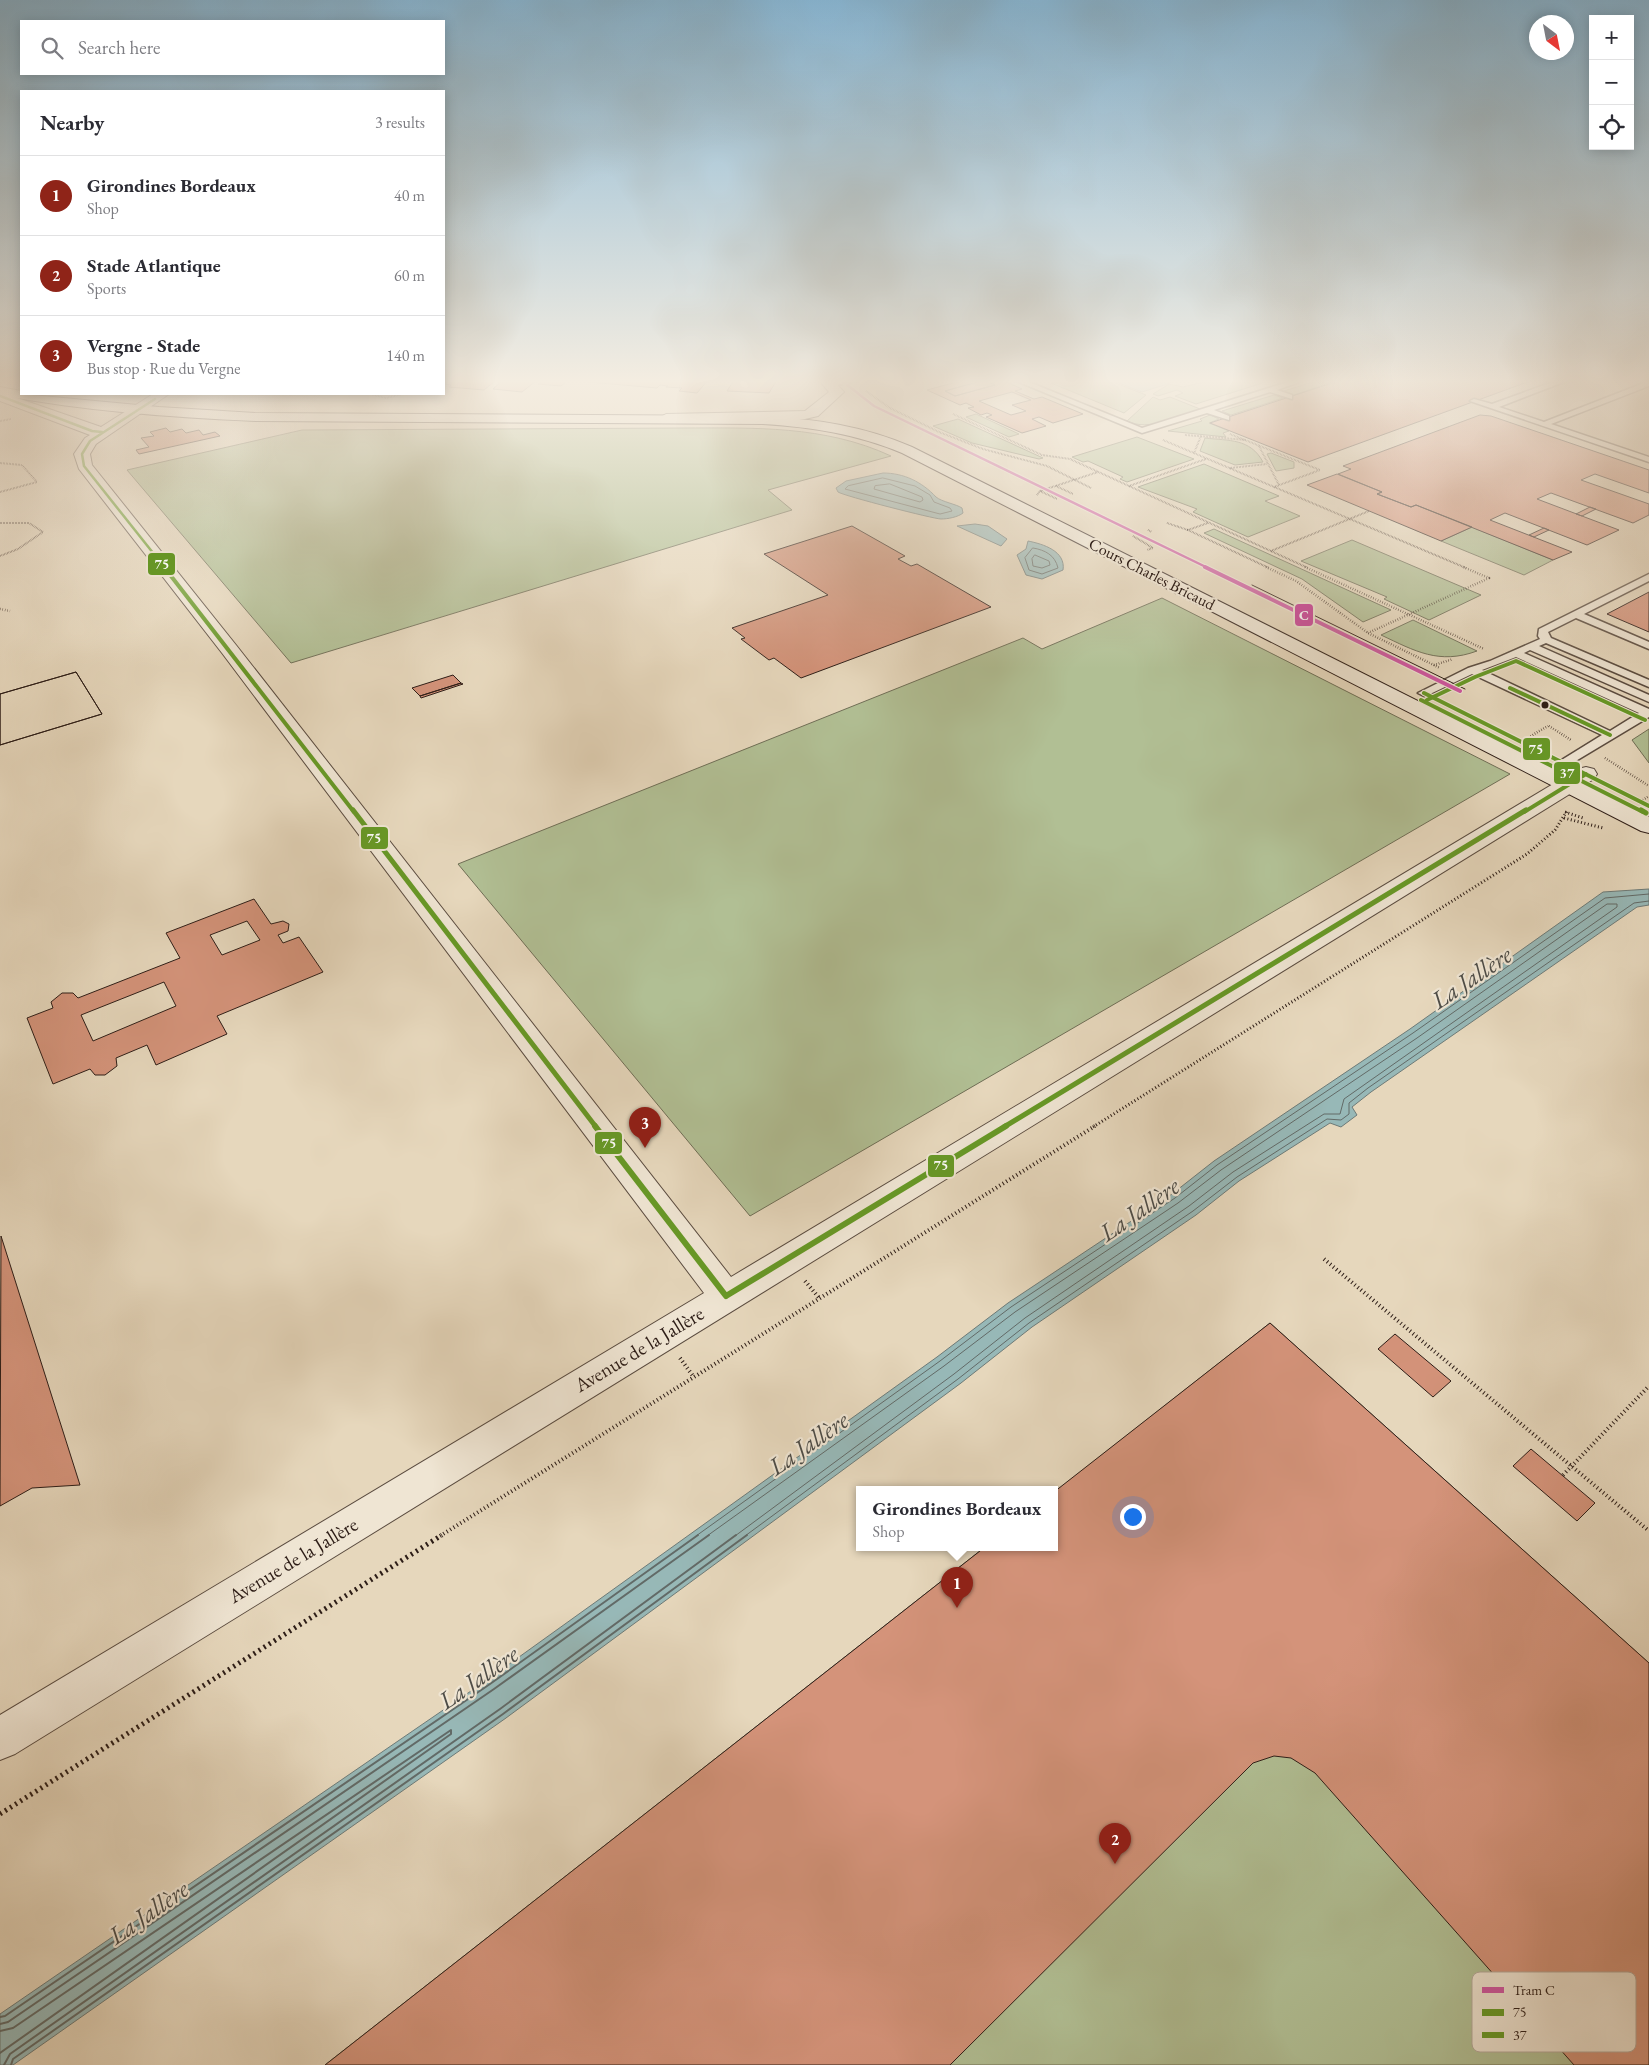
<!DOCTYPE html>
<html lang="en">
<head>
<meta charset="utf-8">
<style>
  :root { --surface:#fff; --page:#f2f2f3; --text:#2b2b33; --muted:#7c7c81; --line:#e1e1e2; --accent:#8f2418 }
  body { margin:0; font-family:"EB Garamond",serif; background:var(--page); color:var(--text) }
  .controls { position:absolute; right:15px; top:15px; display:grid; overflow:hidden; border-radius:0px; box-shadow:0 2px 12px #0003 }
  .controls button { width:45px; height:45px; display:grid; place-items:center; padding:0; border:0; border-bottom:1px solid var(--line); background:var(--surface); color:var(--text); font:25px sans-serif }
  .compass { position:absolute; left:1529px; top:15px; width:45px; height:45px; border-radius:50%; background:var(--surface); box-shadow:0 2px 12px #0003; rotate:148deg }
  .you { position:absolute; left:1132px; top:1516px; width:18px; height:18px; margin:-12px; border:4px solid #fff; border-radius:50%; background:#1a73e8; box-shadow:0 0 0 8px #1a73e833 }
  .badge { display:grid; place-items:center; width:32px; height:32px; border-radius:50%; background:var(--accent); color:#fff; font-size:16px; font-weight:700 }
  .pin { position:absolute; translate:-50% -41px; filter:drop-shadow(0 1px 2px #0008) }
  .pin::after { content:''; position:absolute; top:26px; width:18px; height:15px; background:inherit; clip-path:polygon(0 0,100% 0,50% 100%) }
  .popup { position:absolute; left:856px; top:1486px; width:202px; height:65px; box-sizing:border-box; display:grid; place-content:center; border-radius:0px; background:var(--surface); filter:drop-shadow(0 1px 4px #0005); font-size:16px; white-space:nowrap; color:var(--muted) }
  .popup b { font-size:19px; color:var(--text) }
  .popup::after { content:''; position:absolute; left:50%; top:100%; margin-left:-10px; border:10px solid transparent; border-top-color:var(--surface) }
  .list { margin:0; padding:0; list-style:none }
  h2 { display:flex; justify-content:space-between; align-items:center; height:65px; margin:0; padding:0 20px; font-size:21px }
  h2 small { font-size:16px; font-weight:400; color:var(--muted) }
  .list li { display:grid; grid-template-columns:32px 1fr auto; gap:15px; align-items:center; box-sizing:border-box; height:80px; padding:0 20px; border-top:1px solid var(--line) }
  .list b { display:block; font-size:19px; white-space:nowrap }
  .list p { margin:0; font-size:16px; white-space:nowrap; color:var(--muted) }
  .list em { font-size:16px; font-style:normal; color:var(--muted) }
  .icon { flex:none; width:28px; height:28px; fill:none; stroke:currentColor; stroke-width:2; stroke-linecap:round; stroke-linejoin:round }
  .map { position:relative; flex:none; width:1649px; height:2065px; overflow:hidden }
  .search { position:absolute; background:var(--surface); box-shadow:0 2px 12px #0003; left:20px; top:20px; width:425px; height:55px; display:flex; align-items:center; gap:12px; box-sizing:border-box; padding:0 18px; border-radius:0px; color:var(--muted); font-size:19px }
  .panel { position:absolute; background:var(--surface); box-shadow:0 2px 12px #0003; left:20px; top:90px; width:425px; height:305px; border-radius:0px }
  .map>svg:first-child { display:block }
  .green { fill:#b1bf94; stroke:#6f6e56 }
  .water { fill:#97b8b7; stroke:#6d7a77 }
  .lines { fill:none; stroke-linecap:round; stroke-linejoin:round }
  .shore-far1 { stroke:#626a67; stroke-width:1 }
  .shore { stroke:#626a67; stroke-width:2 }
  .building { fill:#d4937a; stroke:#2d1d17; fill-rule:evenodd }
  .service-casing { stroke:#5b4c40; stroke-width:3 }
  .minor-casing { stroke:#5b4c40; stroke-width:2 }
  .tertiary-casing { stroke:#5b4c40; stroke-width:2 }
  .secondary-casing { stroke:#2d1d17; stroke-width:2 }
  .path-far4 { stroke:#2d1d17; stroke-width:2; stroke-dasharray:0.5 1; stroke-linecap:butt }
  .path-far3 { stroke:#2d1d17; stroke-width:2.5; stroke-dasharray:0.5 2; stroke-linecap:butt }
  .path-far2 { stroke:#2d1d17; stroke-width:3; stroke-dasharray:1 2.5; stroke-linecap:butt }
  .path-far1 { stroke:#2d1d17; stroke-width:4; stroke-dasharray:1 3; stroke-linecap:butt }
  .path { stroke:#2d1d17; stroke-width:5; stroke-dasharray:2 4; stroke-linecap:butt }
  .service { fill:#efe5d3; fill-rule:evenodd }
  .minor { fill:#efe5d3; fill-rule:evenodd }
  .tertiary { fill:#efe5d3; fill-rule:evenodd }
  .secondary { fill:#efe5d3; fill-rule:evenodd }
  .tram { stroke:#2d1d17; stroke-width:1 }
  .bus-1-far3-casing { stroke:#efe5d3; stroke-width:4.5 }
  .bus-1-far2-casing { stroke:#efe5d3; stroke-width:6 }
  .bus-1-far1-casing { stroke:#efe5d3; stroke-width:9 }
  .bus-1-casing { stroke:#efe5d3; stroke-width:10 }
  .bus-2-far1-casing { stroke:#efe5d3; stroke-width:6 }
  .bus-2-casing { stroke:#efe5d3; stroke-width:9 }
  .bus-1-far3 { stroke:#679926; stroke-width:2.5 }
  .bus-1-far2 { stroke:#679926; stroke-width:4 }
  .bus-1-far1 { stroke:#679926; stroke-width:5 }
  .bus-1 { stroke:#679926; stroke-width:6 }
  .bus-2-far1 { stroke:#679926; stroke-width:4 }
  .bus-2 { stroke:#679926; stroke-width:5 }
  .tram-1-far1-casing { stroke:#efe5d3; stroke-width:4.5 }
  .tram-1-casing { stroke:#efe5d3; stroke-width:6 }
  .tram-1-far1 { stroke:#cf56a0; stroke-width:2.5 }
  .tram-1 { stroke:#cf56a0; stroke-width:4 }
  .bus-dot { fill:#2d1d17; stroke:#efe5d3; stroke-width:2 }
  .labels { text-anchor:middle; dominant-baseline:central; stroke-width:4.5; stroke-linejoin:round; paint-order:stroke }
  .far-street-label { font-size:16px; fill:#2d1d17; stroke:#efe5d3 }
  .street-label { font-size:20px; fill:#2d1d17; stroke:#efe5d3 }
  .near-water-label { font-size:25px; font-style:italic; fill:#4d4c47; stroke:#efe5d3 }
  .key { fill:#efe5d3; stroke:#b5a99b; stroke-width:1 }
  .key-label { font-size:14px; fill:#2d1d17 }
  .line-badge { stroke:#efe5d3; stroke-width:2 }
  .badge-label { font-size:14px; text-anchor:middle; font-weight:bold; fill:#fff }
</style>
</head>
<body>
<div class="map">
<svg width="1649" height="2065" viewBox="0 0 1649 2065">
  <rect width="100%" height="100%" fill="#e6d7bc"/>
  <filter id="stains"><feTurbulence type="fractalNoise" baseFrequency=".004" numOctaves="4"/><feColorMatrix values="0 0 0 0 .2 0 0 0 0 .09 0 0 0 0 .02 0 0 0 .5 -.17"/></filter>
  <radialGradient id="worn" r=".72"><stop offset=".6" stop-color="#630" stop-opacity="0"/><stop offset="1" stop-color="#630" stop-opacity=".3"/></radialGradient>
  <path class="green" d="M1062,380h46l38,15 -22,18 -73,-30z
    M1212,380h60l-76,24 -21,-8 8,-3 -6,-3 -19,6 -5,-2 16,-10 14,3z
    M1319,380h19l-44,15 -10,-4z
    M1274,395l9,3 -52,17 -9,-4z
    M1153,397l7,3 10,-3 30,12c-22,7 -51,23 -73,12z
    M976,414l43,20 -10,3 -43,-20z
    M1210,415l9,4 -10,4 20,8 -6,2 3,4 -58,-6 34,-10 -2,-2z
    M958,419l85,39 -4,1 -67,-16 -39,-17z
    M682,428c72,0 142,-3 209,28l-123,34 24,20 -501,153 -164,-193 175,-40z
    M1137,437l57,22 -67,23 -7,-3 3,-2 -35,-16 -5,1 -11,-5z
    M1205,438c24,3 45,0 58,24l-28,3 -35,-14z
    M1271,453l23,9v6l-18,3 -9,-17z
    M1204,464l75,32 -14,5 35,15 -52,21 -55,-25 4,-3 -59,-22z
    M1472,527l81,33 -29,15 -83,-34z
    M1214,529l177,81 -28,12 -61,-43 -98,-46z
    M1352,540l129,55 -52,25 -45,-21 3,-2 -86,-36z
    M1162,598l348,176 -760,442 -292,-352 565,-226 19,11z
    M1413,620l64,31c-38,14 -62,0 -96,-16z
    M1649,729v34l-17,-23z
    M1270,1323l379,340v402h-1324l660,-518h69l1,-55z"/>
  <path class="water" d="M1111,380h69l-38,12z
    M883,473c21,0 39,9 53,24 6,5 20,7 26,11l1,5c-5,4 -15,6 -22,6 -7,0 -97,-23 -103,-27l-2,-4 10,-7z
    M975,524l13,2 19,13 -6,7 -44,-20z
    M1028,541c15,3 38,10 35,29l-21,9 -16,-4 -9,-20 9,-6z
    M1649,889v16l-12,2 -266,185 -19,15 5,8 -16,12 -11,-4 -91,58 -43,34 -164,112 -71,56 -455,335 -493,347h-13v-51l487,-334 450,-323 71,-54 164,-109 42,-33 196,-132 193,-137z"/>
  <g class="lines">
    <path class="shore-far1" d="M883,478l32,8 15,9 4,7 16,6 2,3 -12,3 -95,-25 3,-3z
      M890,484l32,13 1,3 -3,2 -46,-13 1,-3z
      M1033,548c12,2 22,7 25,20l-16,6 -13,-4 -4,-12z
      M1035,555l14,6 1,4 -8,3 -9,-2 -1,-7z
      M696,1536l244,-175 71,-54 164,-109 42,-33 196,-132 192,-135 44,-4
      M707,1536l237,-170 71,-54 163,-109 43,-33 196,-132 190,-134h10v3l-273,192 -4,15h-16l-91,58 -44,34 -164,112 -71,56 -219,162
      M745,1536l213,-157 71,-56 164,-112 44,-34 90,-58 14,1 8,-6v-11l19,-15 266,-185 15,-2"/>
    <path class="shore" d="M0,2017l5,-1 485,-332 208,-149
      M0,2024l8,-2 486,-333 215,-154
      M0,2031l13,-3 438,-298v4l-451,319
      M4,2065l6,-11 490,-345 236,-174
      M11,2065l2,-6 490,-345 244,-179"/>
  </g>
  <path class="building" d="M444,380h45l6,1 -11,9 -35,-3 2,-2 -7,-1z
    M503,380h34l-15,12 -29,-3z
    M543,380h25l-7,6 -23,-2z
    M591,380h117l-11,13 -18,-2 3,-3 -16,-1 2,-1 -8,-1 -3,3 -68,-6z
    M734,380h43l-8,13 -42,-2z
    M964,380h38l20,9 -7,2 19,8 8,-2 41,17 -30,9 -14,-6 -7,2 14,7 -24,7 -36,-16 6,-2 -5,-2 -6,2 -13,-7 6,-1 -8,-4 -6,2 -33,-15zM984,380l11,5 -40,11 -10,-5zM1012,392l19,8 -19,5 14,6 -15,4 -32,-14z
    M984,380l11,5 -40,11 -10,-5z
    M1341,380h192l-225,82 -98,-39z
    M1480,415l11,1 158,54v23l-54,-19 -14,6 68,24v11l-16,8 -82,-30 -14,6 82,31 -32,15 -82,-32 -15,7 82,32 -19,8 -137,-55 -5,2 -34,-13 5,-2 -44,-18 13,-5 -8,-3z
    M166,428l4,4 12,-3 4,4 13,-3 4,5 12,-3 5,4 -81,18 -3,-4 13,-3 -8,-9 13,-2 -4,-4z
    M1337,474l45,18 -5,2 34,13 5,-2 56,22 -31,14 -134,-56z
    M1590,507l6,2 -14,7 -6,-2z
    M852,526l53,30 -7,3 13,7 6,-2 74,43 -190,71 -27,-20 -5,2 -28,-21 4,-1 -13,-10 96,-33 -64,-41z
    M1544,528l5,2 -15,7 -5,-2z
    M1649,592v40l-42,-18z
    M76,672l26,42 -102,31v-51z
    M76,672l26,42 -102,31v-51z
    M453,675l8,8 -41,13 -8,-8z
    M461,683l2,1 -42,14 -1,-2z
    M254,899l17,25 12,-3 6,3 -1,7 -10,4 5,8 16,-6 24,35 -106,44 10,18 -71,31 -9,-20 -31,13 1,8 -12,9h-10l-5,-6 -37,15 -26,-66 26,-10 -2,-6 11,-9h11l5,5 102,-40 -14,-25zM247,921l13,19 -38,15 -12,-20zM164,982l12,24 -83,35 -12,-26z
    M1,1236l79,249 -48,3 -32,18z
    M1270,1323l379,340v402h-75l-259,-292 -24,-15 -17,-2 -21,7 -303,302h-625l660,-518h69v-55z
    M1395,1334l56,47 -18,16 -55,-48z
    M1531,1449l64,54 -18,18 -64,-55z"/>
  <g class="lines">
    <g class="service-casing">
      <path id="service" d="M843,380h19l-31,6 -4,-2z
        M1014,380h10l118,48 152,-48h11l-28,10 15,5v4l-22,-7 -56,18 15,6v4l-22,-7 -65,20z
        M1558,380h11l-70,27 45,15 105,-41v5l-98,38 98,33v5l-179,-61 4,-2 18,5z
        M1649,574v7l-65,33 65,28v7l-73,-31 -28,14 3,6 98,42v7l-103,-44 -7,3 110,49v7l-119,-52 -6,3 125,56v8l-100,60 -4,1 -6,-4 63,-39 -130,-61 -44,21 -4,1 -6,-3 50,-25 22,-7 50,-22 -2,-3 1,-7zM1516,657l123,56 -29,18 -128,-61z"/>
    </g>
    <g class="minor-casing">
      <path id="minor" d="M0,392l101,35 52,-33h16l-73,50 -6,10 2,11 144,180 495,632 847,-508 8,-2 8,2 3,5 -3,5 -1579,975 -15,6v-45l704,-422 -482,-640 -143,-184 -5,-15 11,-16 5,-3 -90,-34z"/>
    </g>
    <g class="tertiary-casing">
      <path id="tertiary" d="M819,380h14l11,12 -26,24 -13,3 -139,3 -7,-4 7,-4 139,-3 24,-19z"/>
    </g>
    <g class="secondary-casing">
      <path id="secondary" d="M0,387l21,4v3l138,13 96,6 508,3c52,3 101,10 149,31l737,370v16l-8,-2 -739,-378c-45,-19 -91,-26 -139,-29l-508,-3c-86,-4 -171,-10 -255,-26z"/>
    </g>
    <path class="path-far4" d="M866,391l24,17 49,24 44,17 64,17 44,22
      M371,394l15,4 16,-4
      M953,414l89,41 28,4 238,109
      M0,421l11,-2
      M1230,434l90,36
      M1185,435l61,5
      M1163,440l303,128
      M1259,446l20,39
      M1194,453l7,-17
      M0,463l22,2 15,17 -37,10
      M1230,468l37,-4
      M1056,486l17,8
      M1129,486l77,-27
      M1274,487l46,-17
      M1040,491l17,8
      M1037,495l3,-4 58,-19
      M0,523h29l14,9 -25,17 -18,7
      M1167,523l21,7
      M1208,523l-20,7 81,38
      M1148,530l4,2
      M1133,536l20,12 -6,2
      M1271,551l98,-40"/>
    <path class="path-far3" d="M1266,567l30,14 72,52 72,35
      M1305,567l179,82
      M0,609l10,2
      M1368,633l121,-55 -26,-11
      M1434,665l19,-6
      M1549,726l22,14
      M1524,740l24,-14
      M1605,758l44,28
      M1643,800l6,-4"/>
    <path class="path-far2" d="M1565,812l18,6
      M1564,818l39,10
      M1093,1127l434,-273 28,-24 12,-19"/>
    <path class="path-far1" d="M1324,1259l325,272
      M805,1281l15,18
      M680,1358l13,18
      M1563,1475l86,-89
      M440,1536l655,-410"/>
    <path class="path" d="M0,1814l442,-279"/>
    <use href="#service" class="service"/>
    <use href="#minor" class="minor"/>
    <use href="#tertiary" class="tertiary"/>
    <use href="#secondary" class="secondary"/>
    <path class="tram" d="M1252,585l213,104"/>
    <g class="bus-1-far3-casing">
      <path id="bus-1-far3" d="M0,396l92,35 10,1
        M155,399l-65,42 -8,13 2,12 81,102"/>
    </g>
    <g class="bus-1-far2-casing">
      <path id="bus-1-far2" d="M164,567l190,245
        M1510,688l100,47
        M1424,693l225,113
        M1524,812l62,-38"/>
    </g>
    <g class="bus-1-far1-casing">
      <path id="bus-1-far1" d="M353,810l243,317
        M1004,1127l522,-317"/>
    </g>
    <g class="bus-1-casing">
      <path id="bus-1" d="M595,1126l131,170
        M726,1296l280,-170"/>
    </g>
    <g class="bus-2-far1-casing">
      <path id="bus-2-far1" d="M1421,700l222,112
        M1427,700l48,-23 41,-16 129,59"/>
    </g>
    <g class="bus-2-casing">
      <path id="bus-2" d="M1641,810l5,3"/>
    </g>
    <use href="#bus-1-far3" class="bus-1-far3"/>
    <use href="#bus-1-far2" class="bus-1-far2"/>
    <use href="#bus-1-far1" class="bus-1-far1"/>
    <use href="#bus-1" class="bus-1"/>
    <use href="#bus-2-far1" class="bus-2-far1"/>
    <use href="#bus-2" class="bus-2"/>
    <g class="tram-1-far1-casing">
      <path id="tram-1-far1" d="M841,380l33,26 334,162"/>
    </g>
    <g class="tram-1-casing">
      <path id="tram-1" d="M1205,567l255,124"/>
    </g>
    <use href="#tram-1-far1" class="tram-1-far1"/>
    <use href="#tram-1" class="tram-1"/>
  </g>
  <linearGradient id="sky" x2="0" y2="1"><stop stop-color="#87b6d4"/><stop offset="0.57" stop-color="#f4ede1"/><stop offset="1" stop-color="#f4ede1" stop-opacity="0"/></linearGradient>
  <rect width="1649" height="669" fill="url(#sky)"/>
  <circle class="bus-dot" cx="1545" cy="705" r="4.5"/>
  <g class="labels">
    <g class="far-street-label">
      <text transform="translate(1152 574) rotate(27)">Cours Charles Bricaud</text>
    </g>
    <g class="street-label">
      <text transform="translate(639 1349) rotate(-31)">Avenue de la Jallère</text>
      <text transform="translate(293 1560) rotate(-31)">Avenue de la Jallère</text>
    </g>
    <g class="near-water-label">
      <text transform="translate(1471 977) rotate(-34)">La Jallère</text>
      <text transform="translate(1139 1209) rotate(-35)">La Jallère</text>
      <text transform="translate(808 1443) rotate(-35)">La Jallère</text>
      <text transform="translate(478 1677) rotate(-35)">La Jallère</text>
      <text transform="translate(148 1912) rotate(-35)">La Jallère</text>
    </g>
  </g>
  <rect x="1472" y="1972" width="164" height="80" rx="8" class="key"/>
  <rect x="1482" y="1987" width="22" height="6" fill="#cf56a0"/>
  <rect x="1482" y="2009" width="22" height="7" fill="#679926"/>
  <rect x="1482" y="2032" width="22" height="6" fill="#679926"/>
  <g class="key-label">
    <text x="1513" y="1995">Tram C</text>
    <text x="1513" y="2017">75</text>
    <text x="1513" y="2040">37</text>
  </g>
  <g class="line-badge">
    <rect x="147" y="552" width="29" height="24" rx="5" fill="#679926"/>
    <rect x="1294" y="603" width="20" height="24" rx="5" fill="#cf56a0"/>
    <rect x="1522" y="737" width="29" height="24" rx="5" fill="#679926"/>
    <rect x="1553" y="761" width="28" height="24" rx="5" fill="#679926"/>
    <rect x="360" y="826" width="29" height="24" rx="5" fill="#679926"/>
    <rect x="594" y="1131" width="29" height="24" rx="5" fill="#679926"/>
    <rect x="927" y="1154" width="28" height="24" rx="5" fill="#679926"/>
  </g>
  <g class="badge-label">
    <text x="162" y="569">75</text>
    <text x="1304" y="620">C</text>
    <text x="1536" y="754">75</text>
    <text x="1567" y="778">37</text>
    <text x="374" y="843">75</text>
    <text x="609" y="1148">75</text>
    <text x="941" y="1170">75</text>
  </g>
  <rect width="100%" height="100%" filter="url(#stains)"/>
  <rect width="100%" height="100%" fill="url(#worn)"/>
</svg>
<div class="controls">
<button>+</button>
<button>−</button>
<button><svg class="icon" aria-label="locate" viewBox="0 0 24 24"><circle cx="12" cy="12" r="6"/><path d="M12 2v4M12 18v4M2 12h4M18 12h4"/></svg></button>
</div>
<svg class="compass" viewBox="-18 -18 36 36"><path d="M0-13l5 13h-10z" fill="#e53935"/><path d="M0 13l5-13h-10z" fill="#7c7c81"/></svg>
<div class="you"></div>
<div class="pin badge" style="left:957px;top:1608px">1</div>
<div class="popup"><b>Girondines Bordeaux</b>Shop</div>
<div class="pin badge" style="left:1115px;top:1864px">2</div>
<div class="pin badge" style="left:645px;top:1148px">3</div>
<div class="search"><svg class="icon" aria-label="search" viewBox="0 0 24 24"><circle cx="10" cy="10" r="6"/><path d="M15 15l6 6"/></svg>Search here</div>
<section class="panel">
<h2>Nearby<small>3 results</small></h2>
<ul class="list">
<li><span class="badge">1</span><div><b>Girondines Bordeaux</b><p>Shop</p></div><em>40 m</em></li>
<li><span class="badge">2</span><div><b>Stade Atlantique</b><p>Sports</p></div><em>60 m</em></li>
<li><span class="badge">3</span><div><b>Vergne - Stade</b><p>Bus stop · Rue du Vergne</p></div><em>140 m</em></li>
</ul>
</section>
</div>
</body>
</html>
